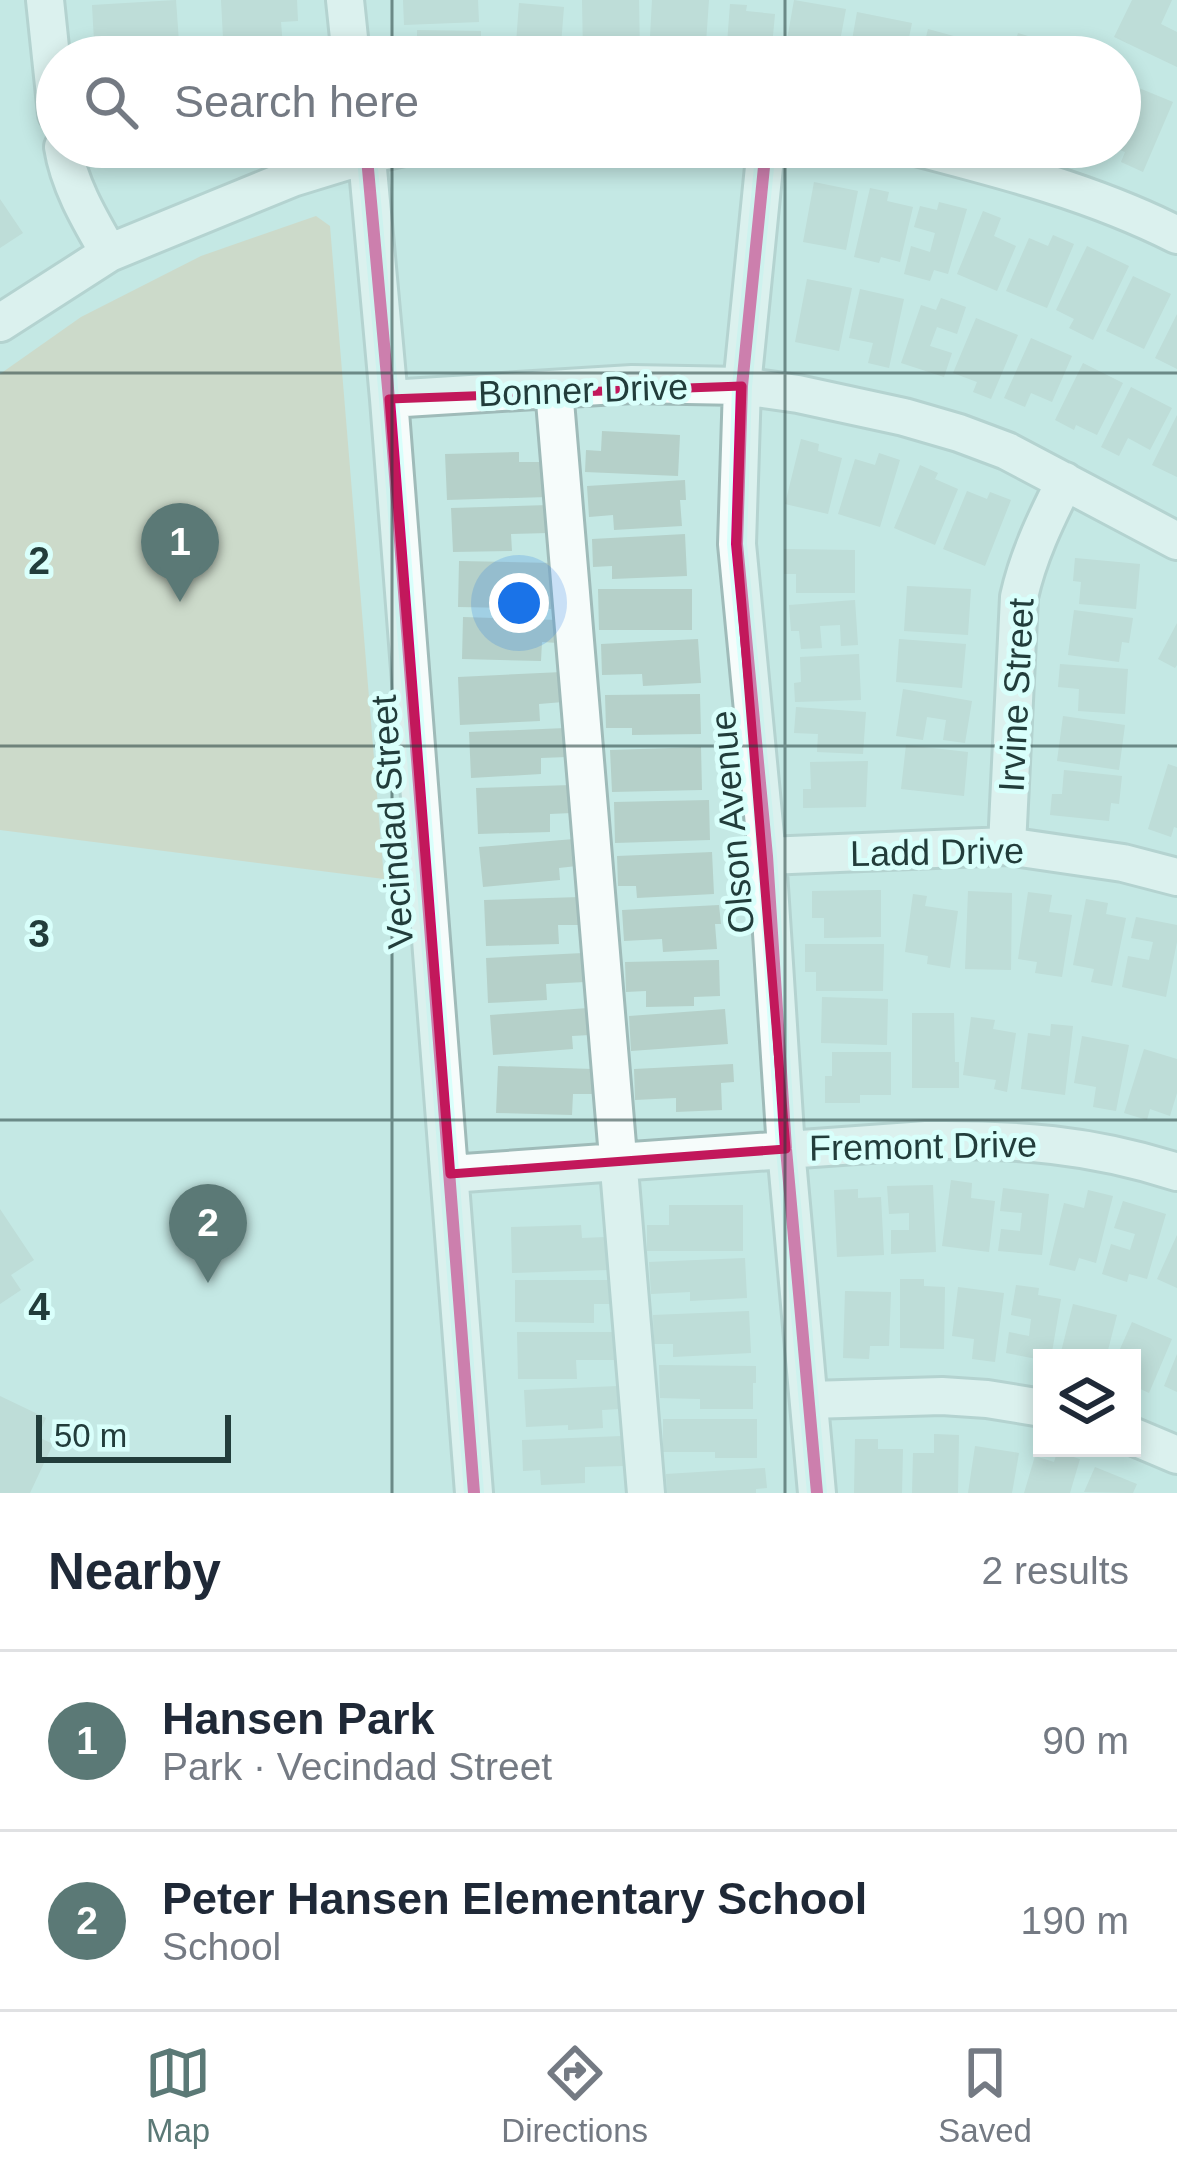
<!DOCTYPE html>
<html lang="en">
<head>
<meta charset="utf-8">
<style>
  :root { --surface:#fff; --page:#f2f2f3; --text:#1f2937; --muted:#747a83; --line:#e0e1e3; --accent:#5b7976 }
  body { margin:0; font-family:Helvetica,sans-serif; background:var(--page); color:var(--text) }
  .controls { position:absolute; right:36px; bottom:36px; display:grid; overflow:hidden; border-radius:0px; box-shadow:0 6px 18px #0003 }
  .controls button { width:108px; height:108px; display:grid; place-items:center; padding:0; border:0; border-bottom:3px solid var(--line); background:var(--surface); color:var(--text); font:60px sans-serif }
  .scale { position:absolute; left:36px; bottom:30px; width:195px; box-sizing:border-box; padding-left:12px; border:6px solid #223d3b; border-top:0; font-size:33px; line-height:42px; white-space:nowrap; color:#223d3b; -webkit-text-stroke:9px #d9fffb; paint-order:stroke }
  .you { position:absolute; left:519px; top:603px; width:42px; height:42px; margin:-30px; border:9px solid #fff; border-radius:50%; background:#1a73e8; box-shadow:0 0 0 18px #1a73e833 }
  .badge { display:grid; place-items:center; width:78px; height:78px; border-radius:50%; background:var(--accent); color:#fff; font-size:39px; font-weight:700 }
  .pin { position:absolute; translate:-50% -99px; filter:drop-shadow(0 3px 6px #0008) }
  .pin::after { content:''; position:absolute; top:63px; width:42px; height:36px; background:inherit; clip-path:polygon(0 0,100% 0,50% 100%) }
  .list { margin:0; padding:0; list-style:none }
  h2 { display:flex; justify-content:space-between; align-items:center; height:156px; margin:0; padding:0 48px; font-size:51px }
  h2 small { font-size:39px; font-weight:400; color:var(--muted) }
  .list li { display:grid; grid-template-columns:78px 1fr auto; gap:36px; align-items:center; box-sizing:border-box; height:180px; padding:0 48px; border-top:3px solid var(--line) }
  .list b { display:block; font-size:45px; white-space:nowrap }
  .list p { margin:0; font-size:39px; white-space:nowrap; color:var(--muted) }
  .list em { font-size:39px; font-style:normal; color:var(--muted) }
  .icon { flex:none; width:66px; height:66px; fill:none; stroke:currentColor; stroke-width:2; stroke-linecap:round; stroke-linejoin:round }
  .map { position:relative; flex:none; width:1177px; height:1493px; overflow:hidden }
  .search { position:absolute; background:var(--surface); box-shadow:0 6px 18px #0003; left:36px; right:36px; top:36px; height:132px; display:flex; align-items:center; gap:30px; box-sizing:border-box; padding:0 42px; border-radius:66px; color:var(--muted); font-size:45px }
  .sheet { height:516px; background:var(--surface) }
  nav { display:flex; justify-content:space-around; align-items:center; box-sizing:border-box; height:168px; border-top:3px solid var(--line); background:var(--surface); font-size:33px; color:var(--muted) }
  nav a { display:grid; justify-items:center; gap:6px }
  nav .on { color:var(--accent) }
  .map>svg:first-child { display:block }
  .green { fill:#d5caab }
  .building { fill:#b5d0c9 }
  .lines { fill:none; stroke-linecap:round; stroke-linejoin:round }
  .minor-casing { stroke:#9fbbb9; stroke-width:42 }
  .minor { stroke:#f6fcfb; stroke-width:36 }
  .cycleway-casing { stroke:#d9fffb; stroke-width:20 }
  .cycleway { stroke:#d6006c; stroke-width:12 }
  .marked { fill:none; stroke:#c2185b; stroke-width:9; stroke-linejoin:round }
  .grid { fill:none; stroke:#223d3b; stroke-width:3; stroke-opacity:0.55 }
  .labels { text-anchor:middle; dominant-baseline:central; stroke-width:10; stroke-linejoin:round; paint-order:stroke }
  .street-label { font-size:36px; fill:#223d3b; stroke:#d9fffb }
  .grid-label { font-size:39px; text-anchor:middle; font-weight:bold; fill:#223d3b; stroke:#d9fffb; stroke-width:10; stroke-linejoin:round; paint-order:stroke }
</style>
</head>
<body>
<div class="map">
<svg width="1177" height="1493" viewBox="0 0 1177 1493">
  <rect width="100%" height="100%" fill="#c4e8e4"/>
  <path class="green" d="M316,216l14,10 54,653 -384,-49v-456l81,-57 120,-61z"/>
  <path class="building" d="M176,0l4,56 -34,1 -1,-19 -51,3 -2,-36z
    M221,0h76l1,21 -17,1 2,25 -49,3v-13l-11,1z
    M403,0h75l1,22 -75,3z
    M582,0h57l1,57h-32v-4h-25z
    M652,0h57l-4,57 -56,-2z
    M794,0l52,9 -9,48h-53z
    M1132,0h40l-11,24 16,8v35l-63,-30z
    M519,3l45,4 -4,50h-45z
    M730,4l17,1 -1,6 29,3 -4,43h-45z
    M857,12l55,11 -7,34h-56z
    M928,29l33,9 -3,11 16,3 -1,5h-52z
    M417,30l64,1v26h-64z
    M1018,33l30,9 -4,15h-59l6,-21 24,7z
    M1122,81l51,21 -30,70 -22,-10 4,-10 -5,-2z
    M814,182l44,9 -12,59 -43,-8z
    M870,188l19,4 -2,9 26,6 -13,55 -19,-5 -2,6 -25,-6z
    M0,199l23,34 -23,15z
    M939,202l28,7 -19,65 -14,-4 -4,11 -26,-7 7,-28 19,6 5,-19 -21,-6 6,-21 17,4z
    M983,211l18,7 -7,18 22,10 -19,45 -40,-17z
    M1053,235l21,9 -27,64 -41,-17 23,-53 19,8z
    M1087,246l42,20 -36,74 -24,-12 5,-9 -18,-9z
    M1133,276l38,18 -27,55 -38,-18z
    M807,279l45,9 -13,63 -44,-9z
    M860,289l44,10 -15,69 -21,-5 5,-20 -24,-5z
    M941,298l25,9 -9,27 -20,-7 -7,19 22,7 -8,24 -43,-14 20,-58 15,5z
    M1177,314v55l-22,-11z
    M976,318l42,17 -27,64 -18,-7 4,-10 -24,-9z
    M1031,338l41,18 -20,46 -21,-9 -6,14 -21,-9z
    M1083,363l40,20 -26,52 -21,-10 -2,5 -19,-10z
    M1131,387l41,21 -22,42 -22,-12 -9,18 -18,-9z
    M1177,415v62l-25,-12z
    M602,431l78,4 -2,41 -93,-4 1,-22 15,1z
    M801,439l18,5 -1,7 24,7 -14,56 -43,-10z
    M519,452v10h26l2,35 -100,3 -2,-46z
    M879,453l21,7 -20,67 -42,-13 17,-55 20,6z
    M920,465l18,8 -3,6 23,10 -23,56 -41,-17z
    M685,480l1,20h-6l2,26 -68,4 -1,-15 -24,2 -2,-31z
    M967,491l20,8 3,-7 21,8 -26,66 -42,-17z
    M548,505l1,28 -38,1 1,17 -59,1 -2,-44z
    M685,534l2,42 -75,3v-13l-19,1 -1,-28z
    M784,549l71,1v43h-59v-19h-12z
    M1075,558l65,6 -4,45 -57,-5 2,-22 -8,-1z
    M459,561l94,2 -2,46 -93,-2z
    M907,586l64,3 -3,46 -64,-4z
    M598,589h94v41h-93z
    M855,600l3,45 -17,1 -1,-21 -20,1 2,22 -21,1 -2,-18h-8l-2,-26z
    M1074,610l59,8 -4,25 -7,-1 -3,20 -51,-7z
    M463,617l96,3 -1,23 -16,-1 -1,19 -79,-2z
    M1177,623v42l-2,3 -17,-9z
    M698,639l3,44 -58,3 -1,-12 -40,1 -1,-31z
    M899,639l67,5 -4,44 -66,-6z
    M859,654l2,46 -66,2 -1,-19 7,-1 -1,-25z
    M1060,664l68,5 -3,45 -47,-3 1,-22 -21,-2z
    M562,672l1,30 -24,2 1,17 -80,4 -2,-48z
    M903,689l69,12 -7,42 -22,-3 3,-20 -19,-3 -4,23 -27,-4z
    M700,694l1,40 -69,1v-7h-26l-1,-33z
    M796,707l70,5 -3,42 -46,-2 1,-18 -24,-1z
    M1063,716l62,9 -6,45 -62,-9z
    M565,728l2,29 -26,1v16l-70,4 -2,-46z
    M906,745l62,7 -4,44 -63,-7z
    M701,747l1,43 -90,2 -2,-42z
    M868,761l-2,46 -63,1v-19h8l-1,-27z
    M1168,764l9,3v61l-3,-1 -3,10 -23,-8z
    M1064,770l58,6 -3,28 -8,-1 -2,18 -59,-6 2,-21h10z
    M571,785l1,28 -22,1v18l-72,2 -2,-46z
    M709,800l1,40 -95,3 -1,-41z
    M574,839l3,27 -18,2 1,12 -77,7 -4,-40z
    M712,852l2,42 -77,4 -1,-12h-18l-1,-30z
    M881,890v47l-57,1v-20h-12v-27z
    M968,891l44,2 -1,77 -46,-1z
    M1028,892l24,3 -3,17 23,3 -10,62 -27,-4 2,-11 -19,-3z
    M913,894l14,2 -2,10 33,5 -8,57 -23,-4 1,-8 -23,-4z
    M580,897l1,28h-23l1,19 -73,2 -2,-46z
    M1086,899l22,4 -2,11 20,4 -14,68 -21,-4 3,-13 -21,-4z
    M719,905l2,19h-6l2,25 -54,3 -1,-13 -38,2 -2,-31z
    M1136,917l41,8v17l-11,55 -44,-10 6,-31 21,4 4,-18 -22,-4z
    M805,944h79l-1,47h-67v-19h-11z
    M583,953l2,29 -39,2 1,16 -59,3 -2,-45z
    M719,960l1,36 -26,1v9l-48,1v-16l-20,1 -1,-30z
    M822,997l66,2 -1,46 -66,-2z
    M588,1008l2,27 -18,1 1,13 -80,6 -3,-40z
    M725,1009l3,35 -97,7 -2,-35z
    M912,1013h42l1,49h4v26h-47z
    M971,1017l24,3 -2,9 23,4 -9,59 -13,-3 2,-9 -33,-5z
    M1051,1024l22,2 -8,69 -44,-6 7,-56 22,3z
    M1082,1036l47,9 -13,66 -23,-4 3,-20 -22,-4z
    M1144,1049l33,10v34l-7,23 -20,-7 -3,11 -23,-7z
    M832,1052h59v43h-31v8h-35v-27h7z
    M733,1064l1,18 -13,1 1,27 -46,2v-14l-41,2 -1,-31z
    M498,1066l95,3v25h-20l-1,21 -76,-2z
    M951,1180l21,3 -1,15 24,3 -6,51 -47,-6z
    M933,1185l3,67 -45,2v-24h18v-17l-20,1 -2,-28z
    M1003,1188l46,6 -7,61 -44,-4 3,-22 19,2 2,-18 -22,-2z
    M858,1189v9l23,-1 3,58 -47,2 -3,-67z
    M1088,1190l25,6 -17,67 -17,-5 -4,13 -26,-6 15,-62 20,5z
    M1123,1201l43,13 -19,65 -18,-5 -2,8 -25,-8 9,-30 19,6 5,-16 -21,-6z
    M669,1205h74v46h-96v-26h22z
    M0,1209l34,51 -23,15 10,15 -21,14z
    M581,1225l1,13 24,-1 2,33 -96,3 -1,-46z
    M1177,1235v53l-20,-9z
    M745,1258l2,40 -57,3v-9l-39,2 -2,-32z
    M900,1279h24v7l21,1 -1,62 -44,-1z
    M515,1280h95v24h-16v19l-79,-1z
    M1016,1285l23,3 -1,7 23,4 -10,59 -9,2 -36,-7 3,-21 20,4 2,-17 -20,-4z
    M958,1287l46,6 -9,69 -23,-3 2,-20 -22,-3z
    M845,1291l46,1 -2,54h-19l-1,13 -26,-1z
    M1073,1304l44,11 -11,43h-26l-19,-6z
    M749,1311l2,42 -78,4v-13h-19l-1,-29z
    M1132,1322l40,17 -23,54 -17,-8v-27h-16z
    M517,1332h96l1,28h-38l1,19h-59z
    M1177,1354v38l-13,-6z
    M659,1365l97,1v17h-3v26h-53v-10l-40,-1z
    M618,1386l1,23 -17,1 1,18 -35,2v-5l-42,2 -2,-37z
    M0,1396l46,22 -8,19 15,7 -23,49h-30z
    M663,1419h94v39h-42v-6h-52z
    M934,1434l25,1 -1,58h-46l1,-40h21z
    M622,1436l1,30 -38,1v16l-44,2 -1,-15 -17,1 -1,-31z
    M855,1439h23v10h25l-1,44h-48z
    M975,1446l44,7 -7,40h-44z
    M1057,1452l23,7 -10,34h-46l11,-37 19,6z
    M1095,1467l42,17 -4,9 -49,-1z
    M765,1468l2,20 -11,1v4h-89l-1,-19z"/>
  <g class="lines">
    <g class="minor-casing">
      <path id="minor" d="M45,0l12,114
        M345,0l6,57
        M63,147c6,38 27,73 46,106
        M366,147l23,252 85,1094
        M766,147l-24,239 -5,158 30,312 19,293 31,344
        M916,147c89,23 178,46 261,88
        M0,323l109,-70 183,-75 75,-23 37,-8
        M554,389l92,1104
        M389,399l243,-15 110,2 56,8 106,23 55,16 48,18 170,90
        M1007,846l12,-249c9,-41 27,-78 46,-116
        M767,856l240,-10 116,17 54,14
        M450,1174l476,-34c91,-1 164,4 251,32
        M810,1400l132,-4 45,3 55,9
        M1132,1436l45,19"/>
    </g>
    <use href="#minor" class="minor"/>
    <g class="cycleway-casing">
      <path id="cycleway" d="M366,147l23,252 85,1094
        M766,147l-24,239 -5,158 30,312 19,293 31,344"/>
    </g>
    <use href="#cycleway" class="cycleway"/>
  </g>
  <path d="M0 0H1177V1493H0ZM742,386l-5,158 49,605 -336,25 -61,-775z" fill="#c4e8e4" fill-opacity=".55" fill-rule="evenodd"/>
  <path class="marked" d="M742,386l-5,158 49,605 -336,25 -61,-775z"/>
  <path class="grid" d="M392,0v57M785,0v57M392,147v1346M785,147v1346M0,373h1177M0,746h1177M0,1120h1177"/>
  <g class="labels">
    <g class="street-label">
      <text transform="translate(583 390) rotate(-2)">Bonner Drive</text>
      <text transform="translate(1016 695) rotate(-87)">Irvine Street</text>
      <text transform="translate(392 822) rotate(-94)">Vecindad Street</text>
      <text transform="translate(732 822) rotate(-95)">Olson Avenue</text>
      <text transform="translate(937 852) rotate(-1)">Ladd Drive</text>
      <text transform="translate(923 1146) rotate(-1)">Fremont Drive</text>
    </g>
  </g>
  <g class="grid-label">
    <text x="39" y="574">2</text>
    <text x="39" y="947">3</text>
    <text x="39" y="1320">4</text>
  </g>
</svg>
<div class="controls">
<button><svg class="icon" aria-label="layers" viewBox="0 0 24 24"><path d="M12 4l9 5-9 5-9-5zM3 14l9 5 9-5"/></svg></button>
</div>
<div class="scale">50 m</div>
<div class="you"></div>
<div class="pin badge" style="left:180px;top:602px">1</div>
<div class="pin badge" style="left:208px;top:1283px">2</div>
<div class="search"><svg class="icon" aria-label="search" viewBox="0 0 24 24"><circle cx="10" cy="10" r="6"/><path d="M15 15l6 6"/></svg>Search here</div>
</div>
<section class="sheet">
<h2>Nearby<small>2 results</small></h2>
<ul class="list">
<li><span class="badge">1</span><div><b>Hansen Park</b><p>Park · Vecindad Street</p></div><em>90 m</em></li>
<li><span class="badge">2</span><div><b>Peter Hansen Elementary School</b><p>School</p></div><em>190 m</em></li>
</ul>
</section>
<nav>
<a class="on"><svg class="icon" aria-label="map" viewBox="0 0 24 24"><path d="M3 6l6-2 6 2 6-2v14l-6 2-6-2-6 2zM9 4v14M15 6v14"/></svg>Map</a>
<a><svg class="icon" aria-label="directions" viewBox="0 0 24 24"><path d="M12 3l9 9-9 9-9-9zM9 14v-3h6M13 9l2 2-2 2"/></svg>Directions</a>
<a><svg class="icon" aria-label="saved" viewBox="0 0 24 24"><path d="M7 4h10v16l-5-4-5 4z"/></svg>Saved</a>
</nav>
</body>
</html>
